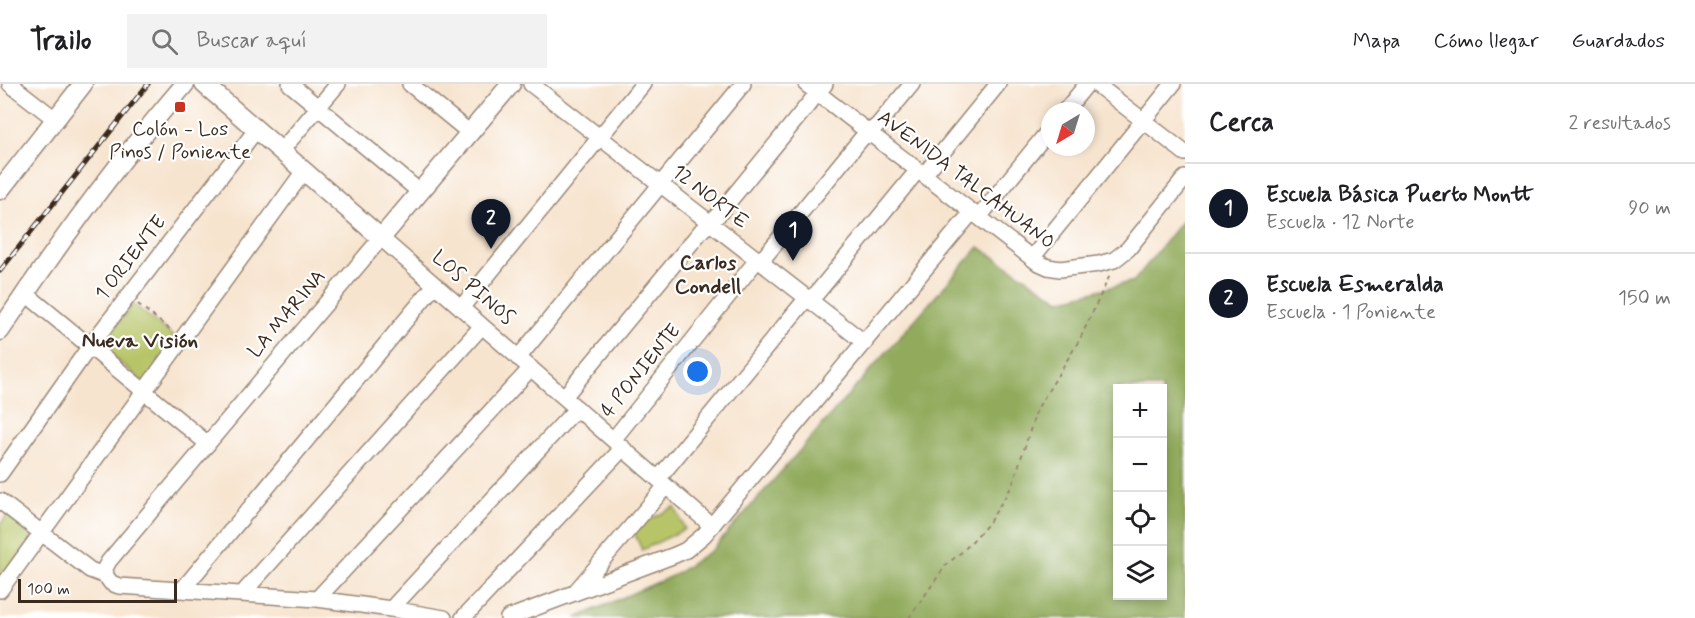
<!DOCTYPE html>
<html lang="es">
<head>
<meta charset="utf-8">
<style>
  :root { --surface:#fff; --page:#f2f2f2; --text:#202124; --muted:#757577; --line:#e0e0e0; --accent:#111827 }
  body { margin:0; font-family:Mynerve,sans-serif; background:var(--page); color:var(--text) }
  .controls { position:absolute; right:18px; bottom:18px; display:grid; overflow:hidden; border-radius:0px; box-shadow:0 3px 9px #0003 }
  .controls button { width:54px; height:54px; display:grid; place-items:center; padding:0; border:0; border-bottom:2px solid var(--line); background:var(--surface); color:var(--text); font:30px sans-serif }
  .compass { position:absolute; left:1041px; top:18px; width:54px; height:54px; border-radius:50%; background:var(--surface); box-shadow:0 3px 9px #0003; rotate:218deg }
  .scale { position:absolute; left:18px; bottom:15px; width:159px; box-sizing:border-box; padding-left:6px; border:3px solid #3b2a1e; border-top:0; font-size:16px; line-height:21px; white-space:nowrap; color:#3b2a1e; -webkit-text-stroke:4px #fff; paint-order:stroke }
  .you { position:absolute; left:698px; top:288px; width:21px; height:21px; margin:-15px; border:4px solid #fff; border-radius:50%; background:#1a73e8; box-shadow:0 0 0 9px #1a73e833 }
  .badge { display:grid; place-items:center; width:39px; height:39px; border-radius:50%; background:var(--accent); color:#fff; font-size:20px; font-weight:700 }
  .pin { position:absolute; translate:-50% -50px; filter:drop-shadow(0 2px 3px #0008) }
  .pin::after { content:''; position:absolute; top:32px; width:21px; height:18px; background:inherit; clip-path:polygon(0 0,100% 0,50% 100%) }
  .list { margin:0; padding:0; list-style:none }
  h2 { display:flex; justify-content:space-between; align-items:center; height:78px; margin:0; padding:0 24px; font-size:26px }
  h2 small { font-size:20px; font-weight:400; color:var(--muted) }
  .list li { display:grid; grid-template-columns:39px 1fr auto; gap:18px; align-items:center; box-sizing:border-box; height:90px; padding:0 24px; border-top:2px solid var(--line) }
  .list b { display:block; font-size:22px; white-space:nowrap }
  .list p { margin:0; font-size:20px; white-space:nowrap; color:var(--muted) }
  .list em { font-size:20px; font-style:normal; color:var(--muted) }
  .icon { flex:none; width:33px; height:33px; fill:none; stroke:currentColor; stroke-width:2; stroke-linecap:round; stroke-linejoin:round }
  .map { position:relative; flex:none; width:1185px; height:534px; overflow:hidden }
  header { display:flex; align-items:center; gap:36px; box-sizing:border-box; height:84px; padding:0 30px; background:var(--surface); border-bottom:2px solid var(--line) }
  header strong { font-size:28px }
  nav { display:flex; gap:33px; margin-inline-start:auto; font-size:21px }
  .search { width:420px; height:54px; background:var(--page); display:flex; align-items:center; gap:15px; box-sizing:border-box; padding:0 21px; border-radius:0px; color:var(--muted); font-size:22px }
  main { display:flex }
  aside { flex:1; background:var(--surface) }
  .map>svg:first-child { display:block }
  .green { fill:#b7c568; stroke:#797843; stroke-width:1.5 }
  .forest { fill:#91aa5c; stroke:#666a3d; stroke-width:1.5; fill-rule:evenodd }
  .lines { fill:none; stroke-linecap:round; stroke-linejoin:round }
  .minor-casing { stroke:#998776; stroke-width:18 }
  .major-casing { stroke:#998776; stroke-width:21 }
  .path { stroke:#998776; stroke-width:2; stroke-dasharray:4.5 4.5; stroke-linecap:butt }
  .minor { stroke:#fff; stroke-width:15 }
  .major { stroke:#fff; stroke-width:18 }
  .rail-casing { stroke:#3b2a1e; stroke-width:5 }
  .rail { stroke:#fff; stroke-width:3; stroke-dasharray:9; stroke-linecap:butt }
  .poi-dot { fill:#c8321e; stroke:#fff; stroke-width:2 }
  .labels { text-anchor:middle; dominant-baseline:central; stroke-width:4.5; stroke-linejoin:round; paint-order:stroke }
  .poi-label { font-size:20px; fill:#3b2a1e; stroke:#fff }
  .street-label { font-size:20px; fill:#3b2a1e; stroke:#fff }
  .neighbourhood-label { font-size:21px; font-weight:bold; fill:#3b2a1e; stroke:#fff }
</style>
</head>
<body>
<header>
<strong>Trailo</strong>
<div class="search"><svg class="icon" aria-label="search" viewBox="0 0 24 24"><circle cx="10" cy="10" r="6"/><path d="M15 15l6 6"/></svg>Buscar aquí</div>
<nav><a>Mapa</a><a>Cómo llegar</a><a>Guardados</a></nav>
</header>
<main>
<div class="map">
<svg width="1185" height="534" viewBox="0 0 1185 534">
  <rect width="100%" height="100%" fill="#fff"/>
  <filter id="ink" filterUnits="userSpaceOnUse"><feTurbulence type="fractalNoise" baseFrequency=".0167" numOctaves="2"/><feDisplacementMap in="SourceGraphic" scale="12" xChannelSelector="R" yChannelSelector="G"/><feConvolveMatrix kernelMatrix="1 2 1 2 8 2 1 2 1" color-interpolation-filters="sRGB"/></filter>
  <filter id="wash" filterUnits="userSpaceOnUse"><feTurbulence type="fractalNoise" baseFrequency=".008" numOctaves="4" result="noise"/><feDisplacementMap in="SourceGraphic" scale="24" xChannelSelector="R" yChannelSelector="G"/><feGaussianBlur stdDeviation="1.35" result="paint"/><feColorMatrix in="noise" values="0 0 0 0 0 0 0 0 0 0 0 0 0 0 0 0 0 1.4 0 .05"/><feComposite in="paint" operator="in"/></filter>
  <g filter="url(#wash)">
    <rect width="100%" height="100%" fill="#f7e4cf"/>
    <path class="green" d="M133,220l45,36 -33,44 -44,-38z
      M675,423l10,22 -43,21 -10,-22z
      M8,430l24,24 -32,44v-57z"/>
    <path class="forest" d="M1185,133v401h-609l98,-43 39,-26 266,-302 81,53 74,-19zM1118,304h44v208h-44z"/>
  </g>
  <g filter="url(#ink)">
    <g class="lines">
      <g class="minor-casing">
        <path id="minor" d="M10,0l45,35
          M290,0l130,108
          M410,0l60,49
          M531,0l334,259
          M806,0l231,178 11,5 12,2 39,-5 15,-4 14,-11 57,-71
          M1096,0l89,69
          M1065,27l22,-27
          M281,67l57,-67
          M924,91l74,-91
          M979,133l71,-88
          M1032,174l141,-174
          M25,209l183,151
          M461,224l182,-224
          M518,274l225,-274
          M564,313l138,-167 16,-15 107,-131
          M613,356l140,-175 13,-10 95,-116 17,-14 34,-41
          M0,390l90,-128 166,-216
          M658,395l144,-175 15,-11 101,-123
          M0,417l90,69 16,6
          M106,492l-1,-8 4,-7 272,-323 331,288
          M106,492l5,7 8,3 198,13 74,10 53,9
          M0,506l304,-419
          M182,506l253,-305
          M576,507l90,-105
          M242,510l240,-268
          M317,515l214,-231
          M391,525l186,-201
          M463,534l160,-170
          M508,534l167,-63 11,-5 18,-15 268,-323"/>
      </g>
      <g class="major-casing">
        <path id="major" d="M204,0l177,154 130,-154
          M0,106l83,-106
          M0,247c57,-86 118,-169 185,-247"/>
      </g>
      <path class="path" d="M138,220l35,28
        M909,534l37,-53 18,-15 24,-26 24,-38 25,-77 43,-70 31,-66"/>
      <use href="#minor" class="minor"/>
      <use href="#major" class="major"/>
      <g class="rail-casing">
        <path id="rail" d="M0,187l148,-187"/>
      </g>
      <use href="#rail" class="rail"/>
    </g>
  </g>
  <rect class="poi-dot" x="174" y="17" width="12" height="12" rx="3"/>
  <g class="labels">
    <g class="poi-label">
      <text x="180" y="45">Colón - Los<tspan x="180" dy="23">Pinos / Poniente</tspan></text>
    </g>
    <g class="street-label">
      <text transform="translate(966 96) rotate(37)">AVENIDA TALCAHUANO</text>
      <text transform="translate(710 113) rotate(38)">12 NORTE</text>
      <text transform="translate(131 174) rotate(-52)">1 ORIENTE</text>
      <text transform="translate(473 204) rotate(41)">LOS PINOS</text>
      <text transform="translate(287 230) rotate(-50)">LA MARINA</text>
      <text transform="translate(641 287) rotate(-51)">4 PONIENTE</text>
    </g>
    <g class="neighbourhood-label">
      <text x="708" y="179">Carlos<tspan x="708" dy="24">Condell</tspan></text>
      <text x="140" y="257">Nueva Visión</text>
    </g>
  </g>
</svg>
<div class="controls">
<button>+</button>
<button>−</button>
<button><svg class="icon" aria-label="locate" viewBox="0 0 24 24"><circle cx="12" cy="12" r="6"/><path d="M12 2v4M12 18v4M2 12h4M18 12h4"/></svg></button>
<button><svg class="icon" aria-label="layers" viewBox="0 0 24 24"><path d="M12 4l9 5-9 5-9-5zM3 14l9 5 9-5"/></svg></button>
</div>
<svg class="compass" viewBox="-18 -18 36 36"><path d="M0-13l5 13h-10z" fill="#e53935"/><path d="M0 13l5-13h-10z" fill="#757577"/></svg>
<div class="scale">100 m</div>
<div class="you"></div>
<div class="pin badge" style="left:793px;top:177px">1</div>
<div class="pin badge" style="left:491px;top:165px">2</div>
</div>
<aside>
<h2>Cerca<small>2 resultados</small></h2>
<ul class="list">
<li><span class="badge">1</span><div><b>Escuela Básica Puerto Montt</b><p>Escuela · 12 Norte</p></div><em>90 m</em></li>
<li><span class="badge">2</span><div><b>Escuela Esmeralda</b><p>Escuela · 1 Poniente</p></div><em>150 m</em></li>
</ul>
</aside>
</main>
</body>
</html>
